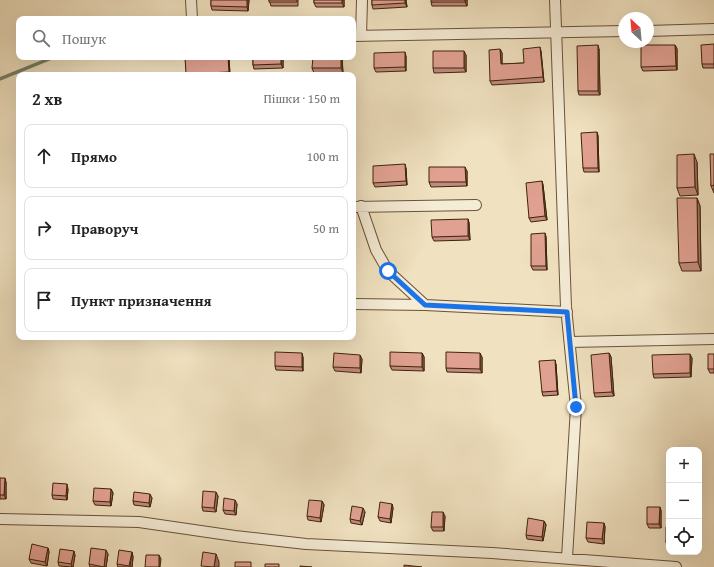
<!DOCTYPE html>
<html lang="uk">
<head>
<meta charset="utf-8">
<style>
  :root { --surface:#fff; --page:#f6f6f6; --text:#222; --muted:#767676; --line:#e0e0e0 }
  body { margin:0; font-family:"Gentium Book Plus",serif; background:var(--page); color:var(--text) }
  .controls { position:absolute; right:12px; bottom:12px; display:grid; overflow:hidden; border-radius:8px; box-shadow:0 4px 16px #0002 }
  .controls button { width:36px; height:36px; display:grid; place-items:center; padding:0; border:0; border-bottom:1px solid var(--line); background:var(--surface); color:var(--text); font:20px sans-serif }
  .compass { position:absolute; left:618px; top:12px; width:36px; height:36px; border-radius:50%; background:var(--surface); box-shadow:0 4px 16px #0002; rotate:334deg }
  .stop { position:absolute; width:12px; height:12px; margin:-9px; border:3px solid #1a73e8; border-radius:50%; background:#fff }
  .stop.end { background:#1a73e8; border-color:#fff; box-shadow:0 1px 4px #0008 }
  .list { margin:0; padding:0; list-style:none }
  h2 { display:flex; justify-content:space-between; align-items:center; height:52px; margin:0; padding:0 16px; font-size:17px }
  h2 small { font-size:13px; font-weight:400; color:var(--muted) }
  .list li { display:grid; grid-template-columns:26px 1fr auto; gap:12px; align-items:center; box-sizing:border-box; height:64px; margin:0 8px 8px; padding:0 8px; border:1px solid var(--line); border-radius:8px }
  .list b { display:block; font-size:15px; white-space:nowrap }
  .list em { font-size:13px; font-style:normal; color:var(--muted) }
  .icon { flex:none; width:22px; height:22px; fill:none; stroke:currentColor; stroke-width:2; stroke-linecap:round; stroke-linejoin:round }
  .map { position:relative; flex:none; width:714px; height:567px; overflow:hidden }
  .search { position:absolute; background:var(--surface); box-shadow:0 4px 16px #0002; left:16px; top:16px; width:340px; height:44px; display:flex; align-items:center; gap:10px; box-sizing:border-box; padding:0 14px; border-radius:8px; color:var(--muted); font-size:15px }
  .panel { position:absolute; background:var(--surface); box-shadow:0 4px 16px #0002; left:16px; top:72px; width:340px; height:268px; border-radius:8px }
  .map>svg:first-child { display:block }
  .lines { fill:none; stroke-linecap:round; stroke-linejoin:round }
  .stream { stroke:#76806b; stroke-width:3.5 }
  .minor-casing { stroke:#6a5238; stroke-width:12 }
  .minor { stroke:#f5ecd6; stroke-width:10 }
  .wall { fill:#c28a7e; stroke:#3e230a }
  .shaded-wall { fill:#9e7166; stroke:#3e230a }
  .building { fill:#e1a192; stroke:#3e230a }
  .route { stroke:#1a73e8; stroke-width:5 }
</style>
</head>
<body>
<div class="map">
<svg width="714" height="567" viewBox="0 0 714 567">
  <rect width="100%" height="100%" fill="#f0e1c0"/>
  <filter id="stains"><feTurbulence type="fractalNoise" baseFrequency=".005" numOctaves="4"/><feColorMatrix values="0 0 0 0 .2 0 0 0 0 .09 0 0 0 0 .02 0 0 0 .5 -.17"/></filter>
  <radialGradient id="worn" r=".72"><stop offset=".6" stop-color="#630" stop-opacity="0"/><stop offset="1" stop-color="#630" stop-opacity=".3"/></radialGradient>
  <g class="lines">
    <path class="stream" d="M0,79l54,-22"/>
    <g class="minor-casing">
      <path id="minor" d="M191,0l1,19
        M555,0l11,307 10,100 -9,151
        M648,31l66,-2
        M353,36l271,-5
        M361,36l1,-36
        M361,206l15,44 12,21 37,34
        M353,207l123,-2
        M353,304l72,1 142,7
        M570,342l144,-3
        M0,519l139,3 96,14 71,8 186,9 184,14"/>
    </g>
    <use href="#minor" class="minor"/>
  </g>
  <path class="wall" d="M211,0h38l-1,11 -36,-1 -1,-4z
    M269,0h29v6h-27z
    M314,0h30v7h-28l-2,-4z
    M372,0h34l1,7 -34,2 -1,-4z
    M467,0v6h-35l-1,-4z
    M714,44v24h-11l-1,-4z
    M675,45l2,4v21l-34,1 -2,-4z
    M500,49l2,4v11l22,-1 17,-12 3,31 -52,3 -2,-4z
    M599,49l1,46h-21l-1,-4z
    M466,55v17l-32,1 -1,-5z
    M406,56v15l-30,1 -2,-4z
    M185,57h44l1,18h-43z
    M253,57h30v11l-29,1 -1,-4z
    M342,57l1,16h-29l-2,-5z
    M597,132l1,4 1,36h-15l-1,-4z
    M714,154v39l-3,-7z
    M697,162l1,33 -18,1 -3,-8z
    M406,168l1,17 -32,2 -2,-4z
    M467,171v15l-36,1 -2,-5z
    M542,181l1,4 4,35 -16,2 -2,-4z
    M697,198l3,8 1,65h-19l-3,-8z
    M468,219l1,4 1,17 -36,1 -2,-4z
    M545,233l1,4 1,33h-14l-2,-4z
    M422,353l2,4v14l-32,-1 -2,-4z
    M609,353l2,4 3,39 -19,1 -1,-4z
    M714,354v19h-4l-2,-4z
    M303,357v14l-27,-1 -1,-4z
    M482,357v16l-35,-1 -1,-4z
    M692,358l-1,19 -37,1 -1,-4z
    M362,359l-1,14 -26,-2 -2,-4z
    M556,364l2,31 -15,1 -1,-4z
    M0,478l6,4v17h-6z
    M68,489l-1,11 -14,-1 -1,-4z
    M111,489l2,4 -2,13 -16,-1 -2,-4z
    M218,496l-2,16 -13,-1 -1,-4z
    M152,498l-2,9 -16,-2 -1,-4z
    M322,501l2,4 -3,17 -13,-2 -1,-4z
    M237,504l-1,11 -11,-1 -2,-4z
    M392,504l1,4 -2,15 -11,-2 -2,-4z
    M660,507l1,4v17h-12l-2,-4z
    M365,512l-3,13 -11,-2 -1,-4z
    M445,516l-1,15h-11l-2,-4z
    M544,521l2,4 -3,16 -16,-2 -1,-4z
    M604,523l1,4 -1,17 -16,-2 -2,-4z
    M669,527v19h-2l-1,-4z
    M48,548l1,4 -2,14 -16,-3 -2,-4z
    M132,552l1,5 -1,10h-14l-1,-3z
    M108,554l-2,13h-16l-1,-3z
    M75,555l-2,12 -14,-1 -1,-4z"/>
  <path class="shaded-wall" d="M247,0h2l-1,11 -1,-4z
    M342,0h2v7l-2,-4z
    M405,0h1l1,7 -2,-4z
    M465,0h2v6l-2,-4z
    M598,45l1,4 1,46 -2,-4z
    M675,45l2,4v21l-1,-4z
    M540,47l1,4 3,31 -1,-5z
    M500,49l2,4v16l-1,-5z
    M464,51l2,4v17l-2,-4z
    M405,52l1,4v15l-1,-4z
    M228,57h1l1,18 -1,-3z
    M281,57h2v11l-2,-4z
    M341,57h1l1,16 -2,-5z
    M597,132l1,4 1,36 -1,-4z
    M694,154l3,8 1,33 -3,-8z
    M405,164l1,4 1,17 -1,-4z
    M465,167l2,4v15l-1,-4z
    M542,181l1,4 4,35 -2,-4z
    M697,198l3,8 1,65 -3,-9z
    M468,219l1,4 1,17 -2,-4z
    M545,233l1,4 1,33 -1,-4z
    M302,353l1,4v14l-1,-4z
    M422,353l2,4v14l-2,-4z
    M480,353l2,4v16l-2,-4z
    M609,353l2,4 3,39 -2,-4z
    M690,354l2,4 -1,19 -1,-4z
    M360,355l2,4 -1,14 -1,-5z
    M555,360l1,4 2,31 -1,-4z
    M5,478l1,4v17l-2,-4z
    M67,484l1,5 -1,11 -1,-4z
    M111,489l2,4 -2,13 -1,-4z
    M216,492l2,4 -2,16 -2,-4z
    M150,494l2,4 -2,9 -1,-4z
    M235,500l2,4 -1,11 -2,-4z
    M322,501l2,4 -3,17 -1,-4z
    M392,504l1,4 -2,15 -1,-4z
    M660,507l1,4v17l-2,-4z
    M363,508l2,4 -3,13 -2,-4z
    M443,512l2,4 -1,15 -1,-4z
    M544,521l2,4 -3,16 -1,-4z
    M604,523l1,4 -1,17 -2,-5z
    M48,548l1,4 -2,14 -2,-4z
    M106,550l2,4 -2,13h-2z
    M74,551l1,4 -2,12h-1l-1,-3z
    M132,552l1,5 -1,10h-2z
    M216,554l3,8v5h-5z
    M159,555l2,4 -1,8h-1z"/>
  <path class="building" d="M211,0h36v7l-36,-1z
    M269,0h28v2h-28z
    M314,0h28v3h-28z
    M372,0h33v3l-33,2z
    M431,0h34v2h-34z
    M714,44v20h-12l-1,-19z
    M598,45v46h-20l-1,-45z
    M641,45h34l1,21 -35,1z
    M540,47l3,30 -53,4 -1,-31 11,-1 1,15 23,-1 -1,-14z
    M433,51h31v17h-31z
    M405,52v15l-31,1v-15z
    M185,57h43l1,15 -43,2z
    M253,57h28v7l-28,1z
    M313,57h28v11h-29z
    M597,132l1,36h-15l-2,-35z
    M694,154l1,33 -18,1v-33z
    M710,154h4v31l-3,1z
    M405,164l1,17 -33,2v-17z
    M429,167h36l1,15h-37z
    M542,181l3,35 -16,2 -3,-35z
    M677,198h20l1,64 -19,1z
    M468,219v17l-36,1 -1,-17z
    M545,233l1,33h-15v-32z
    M275,352l27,1v14l-27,-1z
    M390,352l32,1v14l-32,-1z
    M446,352l34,1v16l-34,-1z
    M334,353l26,2v13l-27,-1z
    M609,353l3,39 -18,1 -3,-38z
    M690,354v19l-37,1 -1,-19z
    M708,354h6v15h-6z
    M555,360l2,31 -15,1 -3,-31z
    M0,478h5l-1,17h-4z
    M53,483l14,1 -1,12 -14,-1z
    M94,488l17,1 -1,13 -17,-1z
    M203,491l13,1 -2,16 -12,-1z
    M134,492l16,2 -1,9 -16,-2z
    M224,498l11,2 -1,11 -11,-1z
    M309,500l13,1 -2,17 -13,-2z
    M380,502l12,2 -2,15 -12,-2z
    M352,506l11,2 -3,13 -10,-2z
    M647,507h13l-1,17h-12z
    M432,512h11v15h-12z
    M528,518l16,3 -2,16 -16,-2z
    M587,522l17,1 -2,16 -16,-1z
    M666,527h3v15h-3z
    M32,544l16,4 -3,14 -16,-3z
    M91,548l15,2 -2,17 -15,-3z
    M60,549l14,2 -3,13 -13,-2z
    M119,550l13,2 -3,14 -12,-2z
    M203,552l13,2 -2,13 -13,-1z
    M146,555h13v12h-14z
    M235,562h16v5h-16z
    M265,564h14v3h-14z
    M404,565l18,2h-18z
    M300,566l12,1h-12z"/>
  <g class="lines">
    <path class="route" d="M388,271l37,34 142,7 9,95"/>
  </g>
  <rect width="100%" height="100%" filter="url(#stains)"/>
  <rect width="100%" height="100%" fill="url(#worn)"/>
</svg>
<div class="controls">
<button>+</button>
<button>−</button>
<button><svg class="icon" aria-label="locate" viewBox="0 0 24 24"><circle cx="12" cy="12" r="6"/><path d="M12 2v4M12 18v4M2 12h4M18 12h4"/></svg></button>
</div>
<svg class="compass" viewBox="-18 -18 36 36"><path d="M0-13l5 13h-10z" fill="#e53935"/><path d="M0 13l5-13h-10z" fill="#767676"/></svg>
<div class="stop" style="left:388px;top:271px"></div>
<div class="stop end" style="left:576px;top:407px"></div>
<div class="search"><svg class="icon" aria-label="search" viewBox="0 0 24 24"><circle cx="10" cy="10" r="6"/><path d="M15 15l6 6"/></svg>Пошук</div>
<section class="panel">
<h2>2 хв<small>Пішки · 150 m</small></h2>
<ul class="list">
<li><svg class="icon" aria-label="ahead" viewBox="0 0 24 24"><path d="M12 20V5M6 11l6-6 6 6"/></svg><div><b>Прямо</b></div><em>100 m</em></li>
<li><svg class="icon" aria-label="right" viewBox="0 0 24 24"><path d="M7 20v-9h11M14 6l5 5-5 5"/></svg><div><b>Праворуч</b></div><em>50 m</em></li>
<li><svg class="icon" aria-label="arrive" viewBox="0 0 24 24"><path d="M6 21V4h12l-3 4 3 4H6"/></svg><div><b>Пункт призначення</b></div></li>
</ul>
</section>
</div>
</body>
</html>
